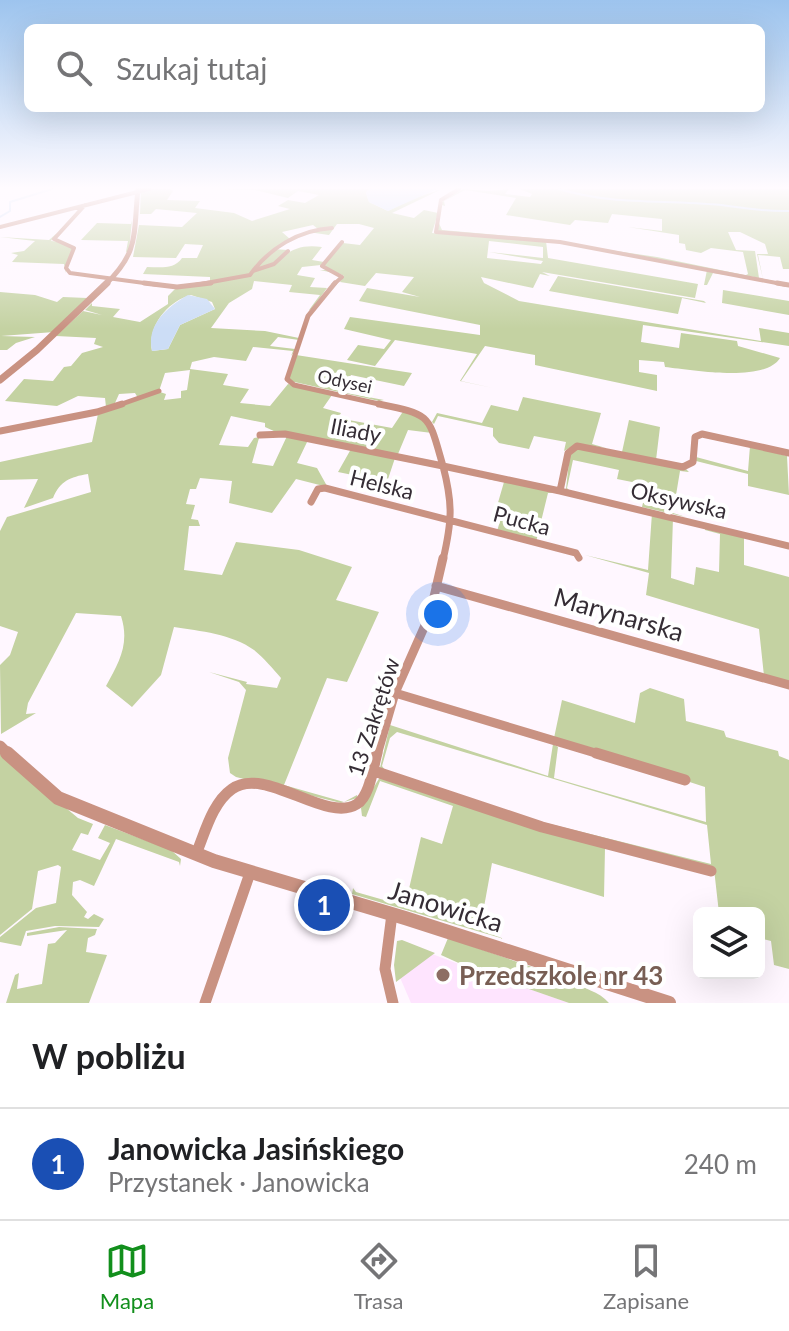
<!DOCTYPE html>
<html lang="pl">
<head>
<meta charset="utf-8">
<style>
  :root { --surface:#fff; --page:#f2f2f2; --text:#202124; --muted:#757577; --line:#e0e0e0; --accent:#128f1c }
  body { margin:0; font-family:Lato,sans-serif; background:var(--page); color:var(--text) }
  .controls { position:absolute; right:24px; bottom:24px; display:grid; overflow:hidden; border-radius:12px; box-shadow:0 8px 32px #0002 }
  .controls button { width:72px; height:72px; display:grid; place-items:center; padding:0; border:0; border-bottom:2px solid var(--line); background:var(--surface); color:var(--text); font:40px sans-serif }
  .you { position:absolute; left:438px; top:614px; width:28px; height:28px; margin:-20px; border:6px solid #fff; border-radius:50%; background:#1a73e8; box-shadow:0 0 0 12px #1a73e833 }
  .badge { display:grid; place-items:center; width:52px; height:52px; border-radius:50%; background:var(--accent); color:#fff; font-size:26px; font-weight:700 }
  .pin { position:absolute; translate:-50% -50%; border:4px solid #fff; box-shadow:0 2px 8px #0006 }
  .list { margin:0; padding:0; list-style:none }
  h2 { display:flex; justify-content:space-between; align-items:center; height:104px; margin:0; padding:0 32px; font-size:34px }
  h2 small { font-size:26px; font-weight:400; color:var(--muted) }
  .list li { display:grid; grid-template-columns:52px 1fr auto; gap:24px; align-items:center; box-sizing:border-box; height:112px; padding:0 32px; border-top:2px solid var(--line) }
  .list b { display:block; font-size:30px; white-space:nowrap }
  .list p { margin:0; font-size:26px; white-space:nowrap; color:var(--muted) }
  .list em { font-size:26px; font-style:normal; color:var(--muted) }
  .icon { flex:none; width:44px; height:44px; fill:none; stroke:currentColor; stroke-width:2; stroke-linecap:round; stroke-linejoin:round }
  .map { position:relative; flex:none; width:789px; height:1003px; overflow:hidden }
  .search { position:absolute; background:var(--surface); box-shadow:0 8px 32px #0002; left:24px; right:24px; top:24px; height:88px; display:flex; align-items:center; gap:20px; box-sizing:border-box; padding:0 28px; border-radius:12px; color:var(--muted); font-size:30px }
  .sheet { height:216px; background:var(--surface) }
  nav { display:flex; justify-content:space-around; align-items:center; box-sizing:border-box; height:112px; border-top:2px solid var(--line); background:var(--surface); font-size:22px; color:var(--muted) }
  nav a { display:grid; justify-items:center; gap:4px }
  nav .on { color:var(--accent) }
  .map>svg:first-child { display:block }
  .built { fill:#fee4fe }
  .green { fill:#c4d2a2; fill-rule:evenodd }
  .water { fill:#ccddf6 }
  .lines { fill:none; stroke-linecap:round; stroke-linejoin:round }
  .stream { stroke:#ccddf6; stroke-width:2 }
  .minor-far4 { stroke:#c99282; stroke-width:4 }
  .minor-far3 { stroke:#c99282; stroke-width:5 }
  .minor-far2 { stroke:#c99282; stroke-width:7 }
  .minor-far1 { stroke:#c99282; stroke-width:9 }
  .minor { stroke:#c99282; stroke-width:11 }
  .tertiary-far3 { stroke:#c99282; stroke-width:5 }
  .tertiary-far2 { stroke:#c99282; stroke-width:7 }
  .tertiary-far1 { stroke:#c99282; stroke-width:11 }
  .tertiary { stroke:#c99282; stroke-width:14 }
  .education-dot { fill:#8d6e63; stroke:#fff; stroke-width:3 }
  .labels { text-anchor:middle; dominant-baseline:central; stroke-width:8; stroke-linejoin:round; paint-order:stroke }
  .far-street-label { font-size:18px; fill:#352d35; stroke:#fff }
  .street-label { font-size:22px; fill:#352d35; stroke:#fff }
  .near-street-label { font-size:26px; fill:#352d35; stroke:#fff }
  .near-education-label { font-size:26px; font-weight:bold; fill:#785e54; stroke:#fff; text-anchor:start }
</style>
</head>
<body>
<div class="map">
<svg width="789" height="1003" viewBox="0 0 789 1003">
  <rect width="100%" height="100%" fill="#fff7ff"/>
  <path class="built" d="M401,942l73,28 95,33h-158l-16,-37z"/>
  <path class="green" d="M151,189h20l2,2 -6,9 33,1 -5,7 39,5 18,8 38,-12 -12,-3 10,-6 17,3 14,-8 -21,-4 -10,7 -33,-8 -49,-1h163l-3,4 3,9 19,9 24,-12 -26,-5 29,4 27,-9 -50,24 22,5 10,-8 14,3 -6,20 12,1 -8,-3 2,-10 4,9 115,10 -8,1 108,16 132,27 -76,-11 -6,12h-3l3,-15 -161,-29 2,17 150,26 -3,14 -153,-26 8,4 -10,-2 -7,14 -52,-11 3,6 35,18 242,40 -2,-13 30,5v13l-146,-21 -2,17 38,6 2,-15 56,8 1,5 42,12c-15,25 -88,12 -115,9l-1,-5 -25,-2v12l18,3v16l-122,-26v-10l-50,-9 -24,35 32,7 -33,-7 17,-27 -82,-14 -20,26 -28,-6 11,-15 26,4 7,-9 -47,-11 6,-12 130,18v-10l-121,-24 8,-13 53,9 -18,-5 12,-15 -38,-4 -11,13 -25,-4 4,-6 -8,-4 5,3 -3,3v-4l-18,-4h8l-5,-5 20,-22 17,2 14,-17 -15,-4h-22l-8,11 -21,-3 10,-3 -5,-4 -31,7 8,7 -17,10 15,1 -13,13c15,-14 27,-19 47,-16l-10,13 12,2 -3,3 -19,2 -5,8 18,3 -5,9 17,1 -15,21 -3,1 11,-15 -31,-3 3,-7 -38,-4 -2,8 -23,14 -18,25 54,3 34,7 1,5 -1,-3 -21,-3 -8,9 25,3 4,-4 -8,11 2,-5 -40,-4 -7,14 -32,-4 -22,5 -2,7 38,5 -5,11 26,4 -9,14 30,3 18,-22 56,12 -12,-1 -9,13 18,5 -3,5 54,10 12,-18 -17,-4c20,2 39,6 45,27l-24,-3 -10,24 41,8 -163,-30 -11,-5v-4l-34,-7 -12,29 29,2 6,-9 23,-4 -18,4 -7,25 21,3 14,-30 21,4 -11,23 20,5 10,18 24,7 -55,-14 -24,34 -43,-10 3,-22 -32,-3 -4,11h-6l-4,15 9,1 -4,14 7,1 2,6h-11l-5,44 38,5 14,-33 63,8 53,17 -16,33 43,12 -32,70 -20,-4 -43,107 60,17 13,-7v3l-16,5 -105,-26 -6,-4 -2,-15 18,-68 -7,-8 -30,-10 38,10 -1,2 31,4 4,-10c-8,-9 -17,-20 -27,-28 -22,-16 -54,-19 -80,-23l-13,48 -29,32 -26,-21c13,-24 24,-42 15,-70l-45,-3 -48,90 -2,11 10,-1 -35,21 -1,-69 10,-10 8,-23 -18,-6v-95l7,-14 84,-25 -3,-18c-18,3 -28,7 -35,24l-29,10 14,-29 -38,1v-18l92,-20 6,-28 62,-22 6,2 -2,6 17,-2v-7l6,-1 3,-20 -25,3 -6,18 -21,7 -3,-5 -16,1 -4,9 -9,4 -1,-9 -27,-2 -21,10 -52,-5 19,-22 29,2 11,-14 7,-1 11,-13 21,-6 -9,-3 2,-6 -40,-2 27,-25 19,4 -17,-5 7,-7v3l28,3 -7,8 27,5 28,-18v-8l8,-8h9l-2,-3 27,-3v-5l-67,-3 4,-7c12,0 27,3 35,-9h15l6,-13 -18,-1 -9,14 -43,-1 6,-32 43,2 15,-14 -41,-4 -5,5h-11l1,-23zM489,241l54,6v11l-54,-6 54,9 -2,3 -54,-6zM191,295l21,7 3,7 -35,16 -12,24 -16,2c-5,-25 16,-50 39,-56z
    M463,189l25,2 21,-2 -4,5 25,3 2,-3 -12,-5h269v80h-6l-3,-12 -22,-2 5,24 -6,-25h11l-3,-10 -25,-12h-12l8,18 19,1 4,27 -15,-2 4,-2 -5,-22 -32,-4 -10,5 -15,-3 -1,-6 -6,-1v-8l-51,-8 34,4v-12l-50,-5 -4,9 -33,-3 -5,5 -64,-10 10,-17 -51,-8 -21,11 1,5 -3,-1v-3z
    M132,220l-3,31 -3,1 2,-11 -47,-1 16,-17 34,1z
    M57,233l-6,8 11,1 11,7 -7,17v7l-2,-9 -52,-2 6,-7 -7,-2 13,-2 11,-10 -35,-4 49,3z
    M558,276l146,25 2,2 -24,-5 -4,16 -129,-23z
    M723,290l66,11v14l-67,-12z
    M0,292l35,3 22,7 6,-5 24,1 -33,34 -53,4 34,1 -19,6 -9,7h-7z
    M296,355l116,18 -8,13 -53,-11 -10,17 43,8 -5,1 -89,-20 -2,-10z
    M523,397l78,16 -9,31 14,4 -29,-4 -13,7 2,-9 -32,-6 -5,13 -30,-6 -6,-7v-8l-55,-12 -4,8 -2,-2 5,-9 45,10 9,-18 27,6z
    M629,420l31,7 -4,33 -34,-8z
    M750,446l37,10 2,39 -41,-9v-12l-52,-13v-4l52,14z
    M576,448l110,21 3,3 -9,-1 -7,42 13,4 -44,-10 5,-22 -30,-6 2,-9 -46,-10 -6,28 3,3 -4,-2 4,-36z
    M351,449l89,18 1,4 -2,-4 -44,-9 -8,24 -49,-10z
    M489,476l69,17h-10l-12,49 -39,-11 5,-16 -7,-2 9,-31 -17,-3z
    M652,513l21,5 -2,60 23,7 2,-18 23,5 1,-38 -15,-4v-3l39,8v30l45,12v107l-25,-8 -5,-47 -113,-34 3,-22 -64,-18 63,15z
    M650,688l34,11 2,22 38,10 2,6 52,14 1,5 10,4v209l-15,-4 -3,-24 -12,-3v-25h-40l-5,-44 -172,-44 -162,-57 10,-43 158,51 5,-32 5,3 -4,31 152,44 -1,-35 -151,-49 8,-38 73,23 5,-30zM397,732l310,93 4,39 -169,-42 -157,-52 -3,-4 8,-28z
    M0,753l78,65 15,6 -5,11 -7,-2 -9,17 28,10 10,-17 -12,-5 7,-13 66,25 10,9 -1,7 -1,-4 -63,-23 -22,47 -14,-6 -7,2 -1,13 15,17 -3,5 4,2 6,-5 10,5 -5,8 -44,-1 -29,5 -5,15 -21,-4v-5l36,-29 20,-5 5,-36 -3,-2 -20,6 -6,38 -32,26z
    M380,777l225,71 -1,49 -112,-34 -12,66 24,10 -152,-45 1,-6 3,4 49,14 16,-69 21,7 11,-38 -73,-25 -14,36 -4,-1 -1,-8z
    M59,927l38,2 -2,6 -7,3 -2,14 21,3 -18,48h-83l9,-28 4,-2 -2,16 25,-5 6,-40 7,-1 12,-13 -40,6v-3z
    M448,938l122,42c13,9 29,11 39,23h-40l-95,-33 -33,-15z
    M402,940l33,13 -39,29 -2,-17 3,-24z"/>
  <path class="water" d="M369,189h68l-49,22 -19,-9 -3,-9z
    M188,295l19,4 8,10 -35,16 -12,24 -16,2c-6,-26 15,-44 36,-56z"/>
  <g class="lines">
    <path class="stream" d="M559,189c56,17 105,10 162,16 23,3 44,7 68,6
      M0,217l10,-6v-9l42,-13"/>
    <path class="minor-far4" d="M459,189l-18,11 -5,32 124,10 227,43
      M85,205l-31,34 20,9 -8,20 4,5 89,12
      M0,227l149,-38
      M253,271l21,-7 14,-13
      M195,285l55,-10c19,-27 49,-45 82,-47
      M333,285l9,-8 -20,-11 20,-24"/>
    <path class="minor-far3" d="M144,283l33,4 34,-4
      M335,283l-27,33 -21,63 7,6 94,21
      M777,283l12,2
      M116,406l43,-15"/>
    <path class="minor-far2" d="M0,431l97,-19 25,-8
      M260,435l25,-1 158,32c-15,-52 -11,-51 -64,-62
      M560,491l229,55
      M311,502l7,-13 7,-1 251,65 3,5
      M443,560c9,-39 10,-56 0,-94l117,25 8,-38 9,-7 106,21 10,-5 2,-25 7,-3 87,19"/>
    <path class="minor-far1" d="M436,586l353,99
      M395,693l207,62
      M377,755l18,-62 35,-79 13,-56"/>
    <path class="minor" d="M596,753l89,27
      M374,771l168,56 169,44
      M196,854c9,-21 16,-51 36,-65 33,-24 94,35 125,15 13,-8 16,-37 20,-51
      M392,914l-7,55 8,34
      M205,1003l45,-130"/>
    <path class="tertiary-far3" d="M105,285c35,-34 28,-50 33,-96"/>
    <path class="tertiary-far2" d="M0,380l37,-30 70,-67"/>
    <path class="tertiary-far1" d="M0,746l9,9"/>
    <path class="tertiary" d="M7,753l51,45 156,63 191,57 264,85"/>
  </g>
  <linearGradient id="sky" x2="0" y2="1"><stop stop-color="#9dc4ee"/><stop offset="0.57" stop-color="#fffbff"/><stop offset="1" stop-color="#fffbff" stop-opacity="0"/></linearGradient>
  <rect width="789" height="329" fill="url(#sky)"/>
  <circle class="education-dot" cx="443" cy="975" r="8"/>
  <g class="labels">
    <g class="far-street-label">
      <text transform="translate(345 381) rotate(12)">Odysei</text>
    </g>
    <g class="street-label">
      <text transform="translate(356 430) rotate(11)">Iliady</text>
      <text transform="translate(382 484) rotate(14)">Helska</text>
      <text transform="translate(679 500) rotate(13)">Oksywska</text>
      <text transform="translate(522 520) rotate(15)">Pucka</text>
      <text transform="translate(373 717) rotate(-72)">13 Zakrętów</text>
    </g>
    <g class="near-street-label">
      <text transform="translate(619 614) rotate(16)">Marynarska</text>
      <text transform="translate(446 906) rotate(17)">Janowicka</text>
    </g>
    <g class="near-education-label">
      <text x="459" y="975">Przedszkole nr 43</text>
    </g>
  </g>
</svg>
<div class="controls">
<button><svg class="icon" aria-label="layers" viewBox="0 0 24 24"><path d="M12 4l9 5-9 5-9-5zM3 14l9 5 9-5"/></svg></button>
</div>
<div class="you"></div>
<div class="pin badge" style="left:324px;top:905px;background:#1a4fb4">1</div>
<div class="search"><svg class="icon" aria-label="search" viewBox="0 0 24 24"><circle cx="10" cy="10" r="6"/><path d="M15 15l6 6"/></svg>Szukaj tutaj</div>
</div>
<section class="sheet">
<h2>W pobliżu<small></small></h2>
<ul class="list">
<li><span class="badge" style="background:#1a4fb4">1</span><div><b>Janowicka Jasińskiego</b><p>Przystanek · Janowicka</p></div><em>240 m</em></li>
</ul>
</section>
<nav>
<a class="on"><svg class="icon" aria-label="map" viewBox="0 0 24 24"><path d="M3 6l6-2 6 2 6-2v14l-6 2-6-2-6 2zM9 4v14M15 6v14"/></svg>Mapa</a>
<a><svg class="icon" aria-label="directions" viewBox="0 0 24 24"><path d="M12 3l9 9-9 9-9-9zM9 14v-3h6M13 9l2 2-2 2"/></svg>Trasa</a>
<a><svg class="icon" aria-label="saved" viewBox="0 0 24 24"><path d="M7 4h10v16l-5-4-5 4z"/></svg>Zapisane</a>
</nav>
</body>
</html>
